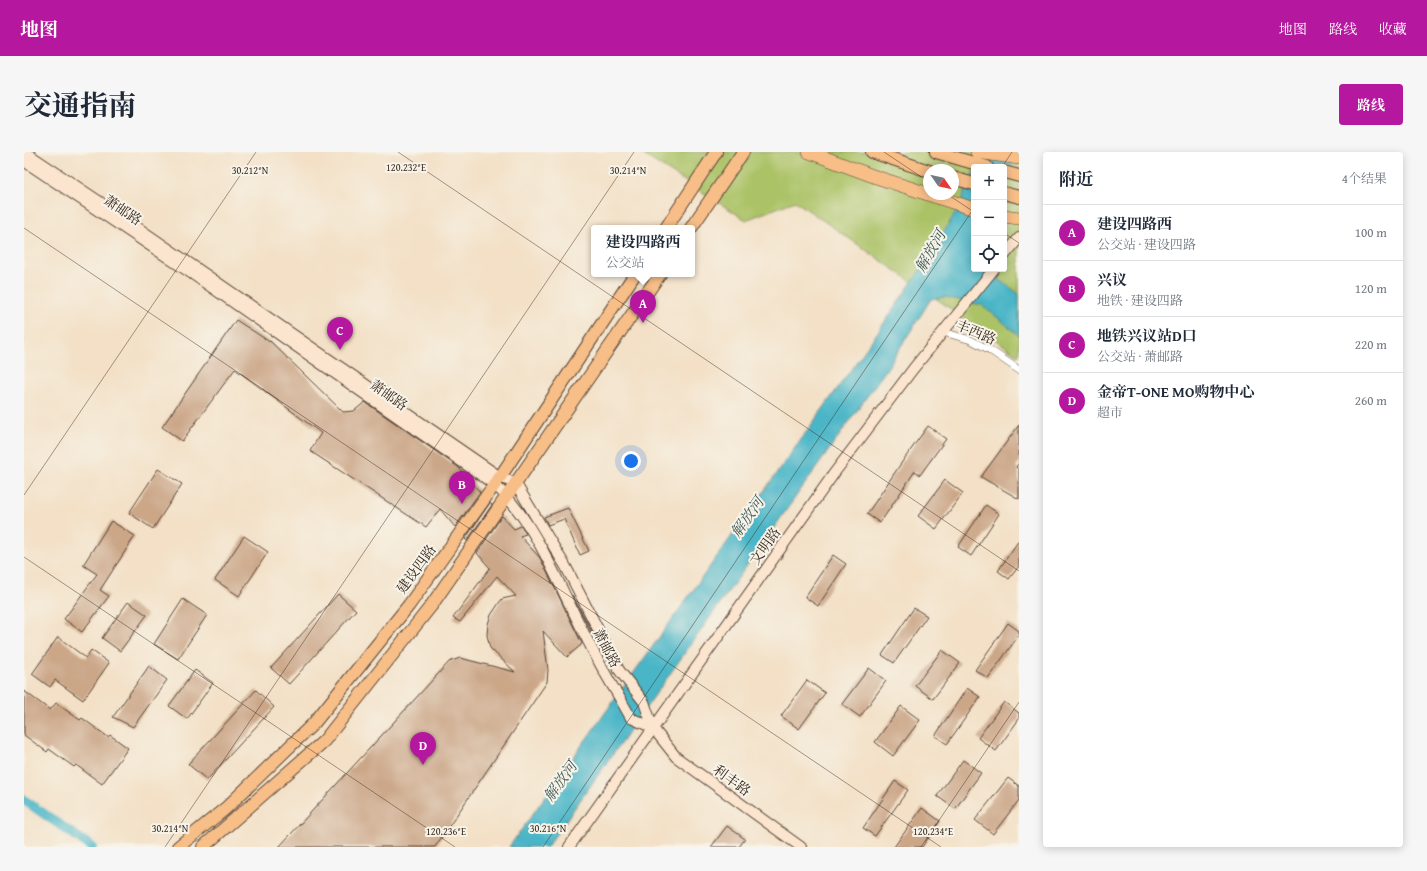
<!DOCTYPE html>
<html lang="zh">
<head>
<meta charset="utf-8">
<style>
  :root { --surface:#fff; --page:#f6f6f7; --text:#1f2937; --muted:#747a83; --line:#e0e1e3; --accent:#b5179e }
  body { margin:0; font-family:"Gentium Book Plus","Noto Serif SC",serif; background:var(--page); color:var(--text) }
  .controls { position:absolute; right:12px; top:12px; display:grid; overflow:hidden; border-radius:4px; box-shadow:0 2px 10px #0003 }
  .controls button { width:36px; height:36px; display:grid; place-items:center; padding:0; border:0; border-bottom:1px solid var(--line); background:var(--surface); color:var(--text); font:20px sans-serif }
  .compass { position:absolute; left:899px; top:12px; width:36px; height:36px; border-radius:50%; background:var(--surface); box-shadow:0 2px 10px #0003; rotate:124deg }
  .you { position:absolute; left:607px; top:309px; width:14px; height:14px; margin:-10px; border:3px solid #fff; border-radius:50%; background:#1a73e8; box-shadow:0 0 0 6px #1a73e833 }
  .badge { display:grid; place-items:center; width:26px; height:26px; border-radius:50%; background:var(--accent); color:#fff; font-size:13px; font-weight:700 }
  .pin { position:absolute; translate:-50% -33px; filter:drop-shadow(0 1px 2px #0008) }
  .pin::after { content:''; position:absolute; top:21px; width:14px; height:12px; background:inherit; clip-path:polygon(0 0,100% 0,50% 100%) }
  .popup { position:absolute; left:567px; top:73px; width:104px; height:52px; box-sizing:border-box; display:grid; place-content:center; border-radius:4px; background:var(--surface); filter:drop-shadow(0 1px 3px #0005); font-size:13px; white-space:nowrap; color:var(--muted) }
  .popup b { font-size:15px; color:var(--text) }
  .popup::after { content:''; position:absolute; left:50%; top:100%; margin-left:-8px; border:8px solid transparent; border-top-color:var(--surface) }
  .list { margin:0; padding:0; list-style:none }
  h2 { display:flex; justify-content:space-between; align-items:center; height:52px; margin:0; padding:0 16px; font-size:17px }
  h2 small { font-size:13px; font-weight:400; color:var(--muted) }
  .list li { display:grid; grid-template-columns:26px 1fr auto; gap:12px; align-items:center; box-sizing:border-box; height:56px; padding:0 16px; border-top:1px solid var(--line) }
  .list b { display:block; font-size:15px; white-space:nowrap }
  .list p { margin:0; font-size:13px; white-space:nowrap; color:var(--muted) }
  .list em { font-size:13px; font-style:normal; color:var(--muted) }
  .icon { flex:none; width:22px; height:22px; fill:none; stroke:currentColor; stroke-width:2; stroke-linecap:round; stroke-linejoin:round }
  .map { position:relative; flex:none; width:995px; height:695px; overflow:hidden; border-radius:4px }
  header { display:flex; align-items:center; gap:24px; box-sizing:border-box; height:56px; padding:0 20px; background:var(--accent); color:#fff }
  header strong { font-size:19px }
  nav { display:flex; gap:22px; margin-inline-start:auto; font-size:14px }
  .intro { display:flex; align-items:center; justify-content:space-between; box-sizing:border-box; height:96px; padding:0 24px }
  h1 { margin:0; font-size:28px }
  .button { padding:10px 18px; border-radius:4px; background:var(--accent); color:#fff; font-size:14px; font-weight:700 }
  main { display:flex; gap:24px; padding:0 24px }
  aside { flex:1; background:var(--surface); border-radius:4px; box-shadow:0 2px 10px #0003 }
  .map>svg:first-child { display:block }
  .green { fill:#abc266; stroke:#737642; fill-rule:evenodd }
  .water { fill:#49b5c7; stroke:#427072 }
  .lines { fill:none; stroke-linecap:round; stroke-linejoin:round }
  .canal { stroke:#49b5c7; stroke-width:10 }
  .building { fill:#cba687 }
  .street-casing { stroke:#574537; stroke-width:8 }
  .secondary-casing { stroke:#574537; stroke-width:12 }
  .primary-casing { stroke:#574537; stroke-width:14 }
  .highway-casing { stroke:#574537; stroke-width:14 }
  .street { stroke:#fff; stroke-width:7 }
  .secondary { stroke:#fce5cf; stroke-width:10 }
  .primary { stroke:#f7be88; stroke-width:12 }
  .highway { stroke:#f7be88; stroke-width:13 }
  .secondary-bridge-casing { stroke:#574537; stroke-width:12; stroke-linecap:butt }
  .secondary-bridge { stroke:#fce5cf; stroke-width:10 }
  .ticks { fill:none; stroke:#3b2a1e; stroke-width:1; stroke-opacity:0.45 }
  .labels { text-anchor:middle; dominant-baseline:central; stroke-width:4; stroke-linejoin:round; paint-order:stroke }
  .street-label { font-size:14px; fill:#3b2a1e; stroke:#f7f3e8 }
  .water-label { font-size:15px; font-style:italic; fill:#405b59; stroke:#f7f3e8 }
  .ticks-label { font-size:10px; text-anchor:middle; fill:#3b2a1e; stroke:#f7f3e8; stroke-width:4; stroke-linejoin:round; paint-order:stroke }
</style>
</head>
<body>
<header>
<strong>地图</strong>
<nav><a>地图</a><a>路线</a><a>收藏</a></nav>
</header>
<div class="intro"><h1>交通指南</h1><a class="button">路线</a></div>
<main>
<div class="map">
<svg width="995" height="695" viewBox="0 0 995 695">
  <rect width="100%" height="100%" fill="#f7f3e8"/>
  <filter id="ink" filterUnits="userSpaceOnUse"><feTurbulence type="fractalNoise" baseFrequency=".025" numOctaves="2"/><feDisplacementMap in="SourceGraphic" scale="8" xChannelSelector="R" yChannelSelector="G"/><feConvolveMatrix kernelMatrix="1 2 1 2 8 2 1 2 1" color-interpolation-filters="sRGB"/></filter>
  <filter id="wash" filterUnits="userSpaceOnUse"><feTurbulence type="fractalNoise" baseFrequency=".012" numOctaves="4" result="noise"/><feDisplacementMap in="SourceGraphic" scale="16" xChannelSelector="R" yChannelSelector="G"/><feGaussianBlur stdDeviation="0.9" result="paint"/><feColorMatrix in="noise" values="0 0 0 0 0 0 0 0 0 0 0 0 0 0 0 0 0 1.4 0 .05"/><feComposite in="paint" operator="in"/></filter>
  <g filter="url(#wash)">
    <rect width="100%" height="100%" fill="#f3e0c6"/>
    <path class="green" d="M615,0h380v204l-224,-155 -49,19zM950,15h30v102h-30zM905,18h24v24h-24z"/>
    <path class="water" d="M958,0h36l-14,32v-17h-28z
      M950,19v98h17l9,11 19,14v41l-37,-30 -37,-8 -14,2 -43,68 -341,480h-38l366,-511 56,-82 27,-46z"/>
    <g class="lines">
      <path class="canal" d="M0,648l68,47"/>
    </g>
    <g id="blocks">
      <path class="building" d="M212,168l34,22v-1l73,71 11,-1 11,-9 93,65 22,25 -25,35 -15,-18 -14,18 -116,-76 11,-18 -86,-64 -53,72 -20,-14z
        M360,233l11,12 -14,-9z
        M995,273v38l-3,4 3,3v29l-38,-22z
        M904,274l18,13 -26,36 -5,-4 -35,52 -13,-9 35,-52z
        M134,317l24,15 -29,45 -24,-16z
        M921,328l18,13 -27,36 -18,-13z
        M466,351l2,2 -25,36 -2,-2z
        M962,353l13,9 -28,42 -13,-9z
        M544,356l21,43 -9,4 -16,-36 -16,6 -4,-8z
        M478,364l12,13 7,-3 5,8 -6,2 20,22 42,86 -15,13 -24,-26 5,39 -1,12 -112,165h-156l170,-185 11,-4 55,14 -25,-24 -3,-13 1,-11 3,-9 8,-12 3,-4 14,-3 -19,-20 -37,46 -7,-4 37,-50 -13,-15z
        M87,369l24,15 -35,54 9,6 -27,36 -18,-13 33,-45 -14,-9z
        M220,384l24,16 -29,44 -24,-16z
        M995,388v26l-10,13 -11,-8z
        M809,403l13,9 -28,42 -13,-9z
        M314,442l18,16 -67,74 -18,-16z
        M548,443l21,38 -1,1 -2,-4z
        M159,447l24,16 -29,44 -24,-15z
        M104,450l19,13 -27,36 -18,-13z
        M890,456l13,8 -33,47 -12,-8z
        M984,471l11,8v4l-31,43 -13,-8z
        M34,485l28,21 5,-8 18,13 -26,37 -28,-20 -5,7 -18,-13z
        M918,498l18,13 -27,36 -18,-13z
        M125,514l18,14 -34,47 -20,-10z
        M845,516l17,13 -26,36 -18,-13z
        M171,518l18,13 -26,36 -18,-13z
        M783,528l18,13 -26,36 -18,-13z
        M943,536l13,9 -33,47 -12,-8z
        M232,538l18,17 -67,73 -19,-16z
        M0,539l26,19 6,-7 24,17 2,-2 26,19 2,-2 18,13 -26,36 -26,-19 -2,2 -25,-18 -2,3 -23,-17z
        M980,550l15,11v6l-23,32 -18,-13z
        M877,554l19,14 -27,36 -18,-14z
        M939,608l18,13 -26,36 -18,-13z
        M984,626l11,8v14l-26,34 -18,-14z
        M871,629l13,9 -33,46 -12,-8z
        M898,656l18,13 -18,26h-28z
        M703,674l18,13 -6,8h-28z"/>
    </g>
  </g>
  <g filter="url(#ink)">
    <use href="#blocks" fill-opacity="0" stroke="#574537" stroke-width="1"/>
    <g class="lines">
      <g class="street-casing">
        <path id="street" d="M919,180l28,8 19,10 29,20"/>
      </g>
      <g class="secondary-casing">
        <path id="secondary" d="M1,0l87,58 388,267 16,7 50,83 53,103 25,32 9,26 23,29 125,90
          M0,9l170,114 301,210c31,28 52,72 70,110 17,34 32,67 53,100
          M980,104l15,-18
          M607,566l22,10
          M545,695l266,-375 78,-103 81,-100"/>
      </g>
      <g class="primary-casing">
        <path id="primary" d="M848,0l57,19
          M912,0l51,15
          M980,20l15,4
          M929,26l21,6
          M980,41l15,4
          M642,76l50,-76
          M667,76l52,-76
          M154,695l48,-39 88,-85 95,-118 91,-128 135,-203
          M179,695l121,-106 107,-135 229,-332"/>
      </g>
      <g class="highway-casing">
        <path id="highway" d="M785,0l64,24 101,33
          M953,0l42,6
          M980,64l15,2"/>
      </g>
      <use href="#street" class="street"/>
      <use href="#secondary" class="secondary"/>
      <use href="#primary" class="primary"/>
      <use href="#highway" class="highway"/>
      <g class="secondary-bridge-casing">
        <path id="secondary-bridge" d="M594,543l13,23"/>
      </g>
      <use href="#secondary-bridge" class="secondary-bridge"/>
    </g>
  </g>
  <path class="ticks" d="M374,0l621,419M860,0l45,30M978,15l10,-15M923,42l27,18M0,76l917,619M980,81l15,10M0,343l232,-343M0,405l431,290M141,695l469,-695M519,695l431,-639M897,695l98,-145"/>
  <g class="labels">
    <g class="street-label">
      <text transform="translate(99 58) rotate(34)">萧邮路</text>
      <text transform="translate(952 180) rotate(23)">丰西路</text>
      <text transform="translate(365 243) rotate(35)">萧邮路</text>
      <text transform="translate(741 394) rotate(-55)">文明路</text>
      <text transform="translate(392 417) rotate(-54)">建设四路</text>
      <text transform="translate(583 496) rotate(62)">萧邮路</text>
      <text transform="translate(708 628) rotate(36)">利丰路</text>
    </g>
    <g class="water-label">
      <text transform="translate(906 99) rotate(-60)">解放河</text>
      <text transform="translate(723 365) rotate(-55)">解放河</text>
      <text transform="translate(536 629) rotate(-54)">解放河</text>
    </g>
  </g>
  <g class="ticks-label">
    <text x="382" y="19">120.232°E</text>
    <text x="226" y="22">30.212°N</text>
    <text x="604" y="22">30.214°N</text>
    <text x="146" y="680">30.214°N</text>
    <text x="524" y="680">30.216°N</text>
    <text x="422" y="683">120.236°E</text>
    <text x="909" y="683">120.234°E</text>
  </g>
</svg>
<div class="controls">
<button>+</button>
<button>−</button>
<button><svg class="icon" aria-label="locate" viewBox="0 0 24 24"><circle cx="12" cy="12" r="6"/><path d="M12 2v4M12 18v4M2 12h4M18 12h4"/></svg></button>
</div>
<svg class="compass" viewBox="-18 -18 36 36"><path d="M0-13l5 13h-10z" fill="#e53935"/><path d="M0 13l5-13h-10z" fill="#747a83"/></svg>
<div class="you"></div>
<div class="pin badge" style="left:619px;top:171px">A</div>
<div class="popup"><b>建设四路西</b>公交站</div>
<div class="pin badge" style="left:438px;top:352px">B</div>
<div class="pin badge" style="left:316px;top:198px">C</div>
<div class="pin badge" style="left:399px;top:613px">D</div>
</div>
<aside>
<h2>附近<small>4个结果</small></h2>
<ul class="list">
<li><span class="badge">A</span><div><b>建设四路西</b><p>公交站 · 建设四路</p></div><em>100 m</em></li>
<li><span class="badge">B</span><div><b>兴议</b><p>地铁 · 建设四路</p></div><em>120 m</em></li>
<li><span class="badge">C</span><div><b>地铁兴议站D口</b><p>公交站 · 萧邮路</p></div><em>220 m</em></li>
<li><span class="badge">D</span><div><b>金帝T-ONE MO购物中心</b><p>超市</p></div><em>260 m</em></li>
</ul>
</aside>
</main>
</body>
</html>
